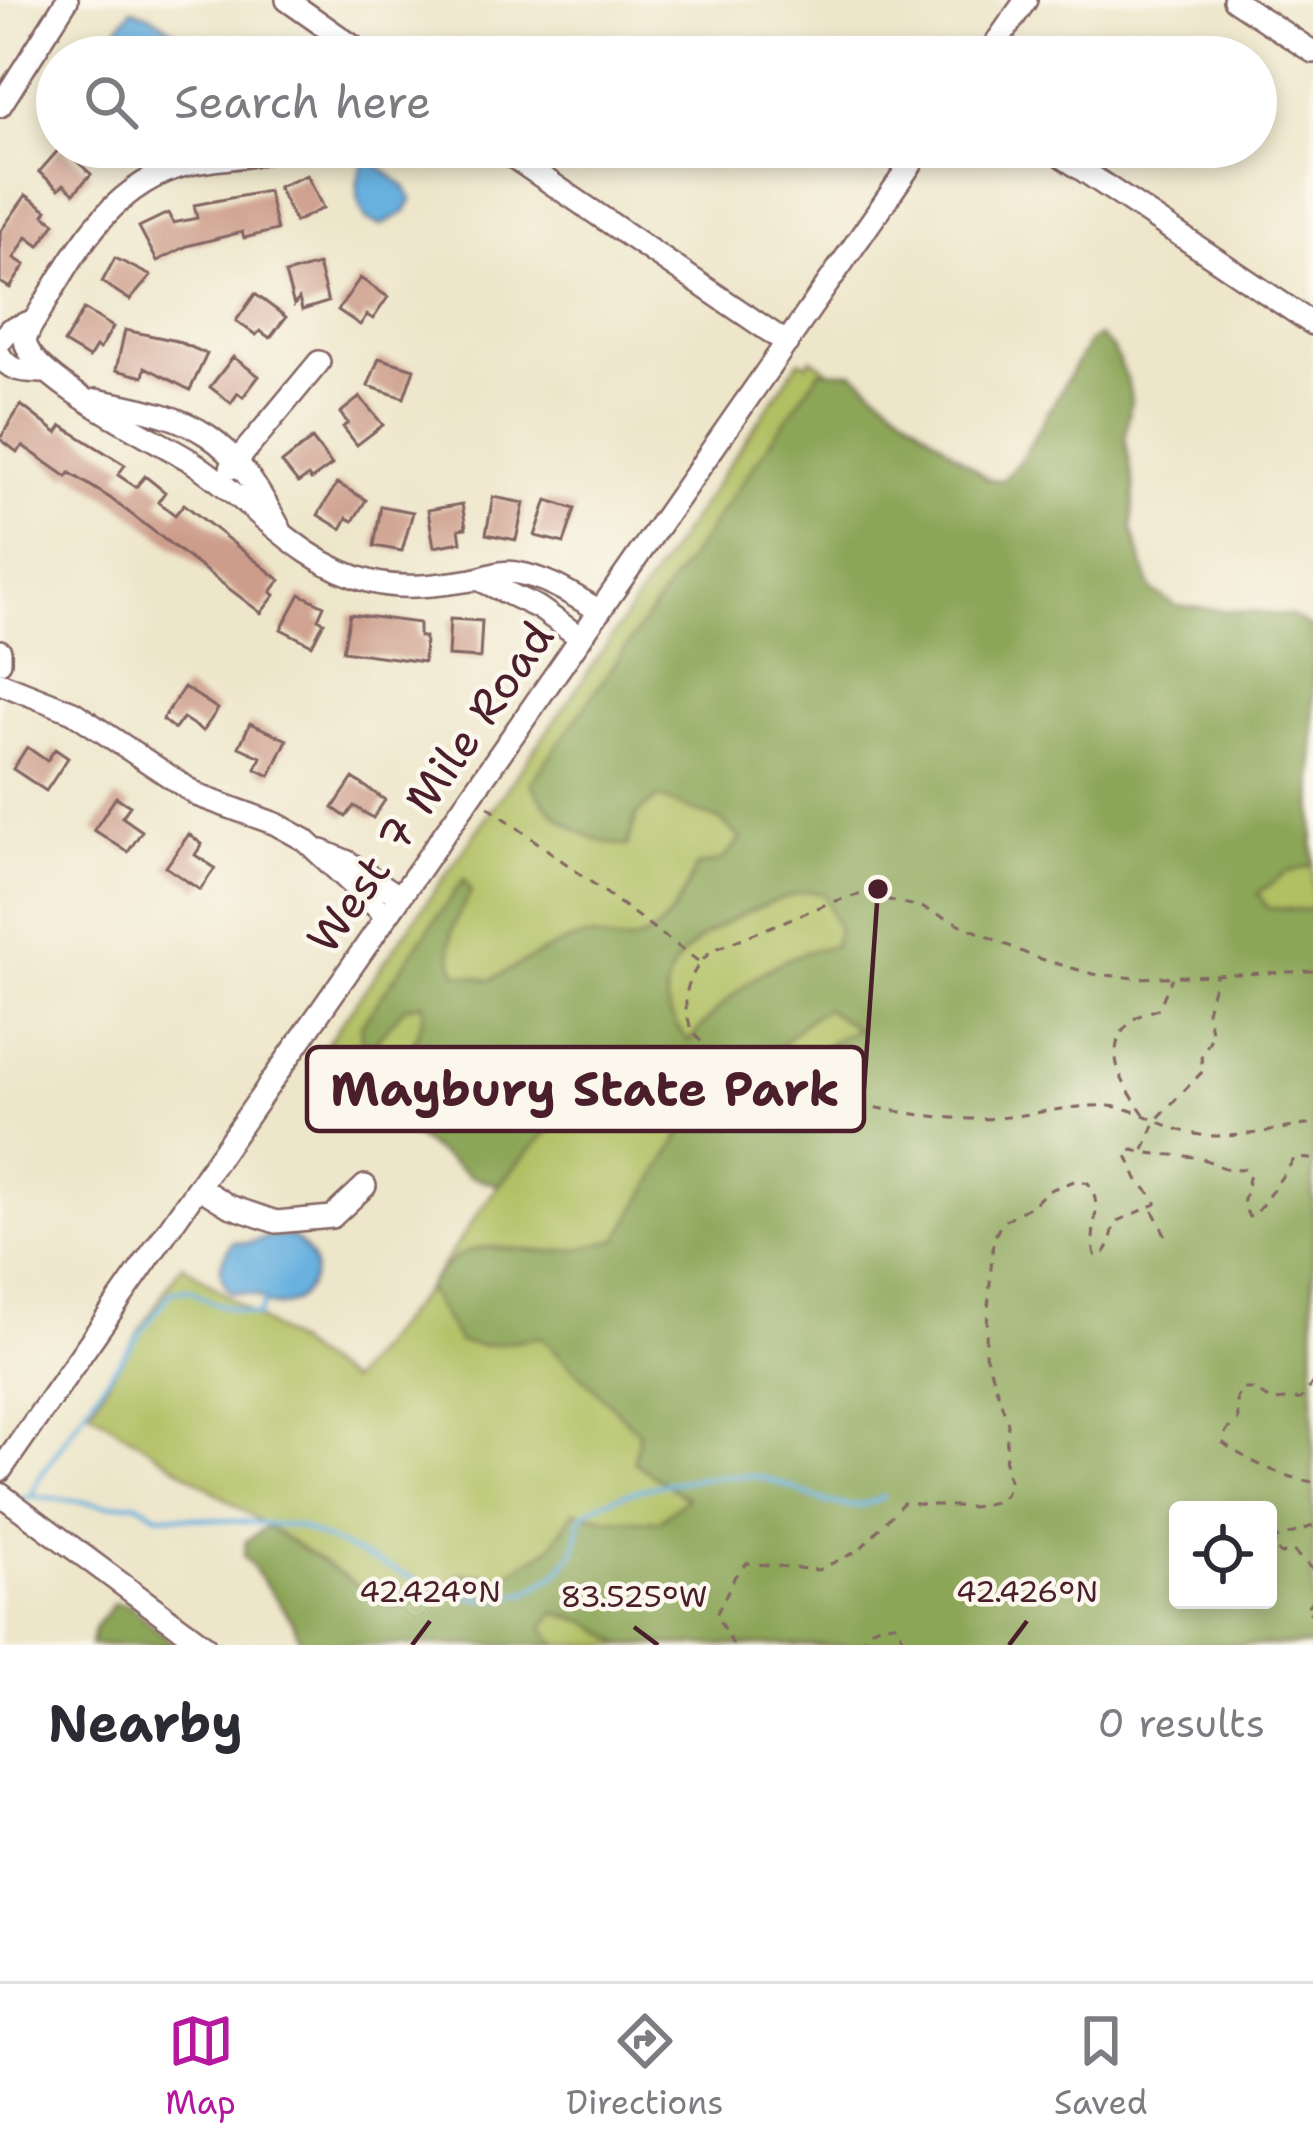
<!DOCTYPE html>
<html lang="en">
<head>
<meta charset="utf-8">
<style>
  :root { --surface:#fff; --page:#f7f7f7; --text:#2b2b33; --muted:#7c7c81; --line:#e1e1e2; --accent:#b5179e }
  body { margin:0; font-family:"Shantell Sans",sans-serif; background:var(--page); color:var(--text) }
  .controls { position:absolute; right:36px; bottom:36px; display:grid; overflow:hidden; border-radius:12px; box-shadow:0 6px 18px #0003 }
  .controls button { width:108px; height:108px; display:grid; place-items:center; padding:0; border:0; border-bottom:3px solid var(--line); background:var(--surface); color:var(--text); font:60px sans-serif }
  .list { margin:0; padding:0; list-style:none }
  h2 { display:flex; justify-content:space-between; align-items:center; height:156px; margin:0; padding:0 48px; font-size:51px }
  h2 small { font-size:39px; font-weight:400; color:var(--muted) }
  .icon { flex:none; width:66px; height:66px; fill:none; stroke:currentColor; stroke-width:2; stroke-linecap:round; stroke-linejoin:round }
  .map { position:relative; flex:none; width:1313px; height:1645px; overflow:hidden }
  .search { position:absolute; background:var(--surface); box-shadow:0 6px 18px #0003; left:36px; right:36px; top:36px; height:132px; display:flex; align-items:center; gap:30px; box-sizing:border-box; padding:0 42px; border-radius:66px; color:var(--muted); font-size:45px }
  .sheet { height:336px; background:var(--surface) }
  nav { display:flex; justify-content:space-around; align-items:center; box-sizing:border-box; height:168px; border-top:3px solid var(--line); background:var(--surface); font-size:33px; color:var(--muted) }
  nav a { display:grid; justify-items:center; gap:6px }
  nav .on { color:var(--accent) }
  .map>svg:first-child { display:block }
  .green { fill:#b1c063; stroke:#7e7047; stroke-width:3; fill-rule:evenodd }
  .forest { fill:#8ca659; stroke:#6b6242; stroke-width:3; fill-rule:evenodd }
  .water { fill:#67b1df; stroke:#586885; stroke-width:3 }
  .lines { fill:none; stroke-linecap:round; stroke-linejoin:round }
  .stream { stroke:#67b1df; stroke-width:4.5 }
  .building { fill:#cd9d8b }
  .minor-casing { stroke:#836563; stroke-width:26 }
  .path { stroke:#836563; stroke-width:3; stroke-dasharray:9 9; stroke-linecap:butt }
  .minor { stroke:#fff; stroke-width:21 }
  .ticks { fill:none; stroke:#4a1f2b; stroke-width:4.5 }
  .labels { text-anchor:middle; dominant-baseline:central; stroke-width:9; stroke-linejoin:round; paint-order:stroke }
  .street-label { font-size:45px; fill:#4a1f2b; stroke:#fbf7ec }
  .ticks-label { font-size:30px; text-anchor:middle; fill:#4a1f2b; stroke:#fbf7ec; stroke-width:9; stroke-linejoin:round; paint-order:stroke }
  .leader { fill:none; stroke:#4a1f2b; stroke-width:4.5 }
  .callout-dot { fill:#4a1f2b; stroke:#fbf7ec; stroke-width:4.5 }
  .callout { fill:#fbf7ec; stroke:#4a1f2b; stroke-width:4.5 }
  .callout-label { font-size:48px; text-anchor:middle; font-weight:bold; fill:#4a1f2b }
</style>
</head>
<body>
<div class="map">
<svg width="1313" height="1645" viewBox="0 0 1313 1645">
  <rect width="100%" height="100%" fill="#fbf7ec"/>
  <filter id="ink" filterUnits="userSpaceOnUse"><feTurbulence type="fractalNoise" baseFrequency=".00833" numOctaves="2"/><feDisplacementMap in="SourceGraphic" scale="24" xChannelSelector="R" yChannelSelector="G"/><feConvolveMatrix kernelMatrix="1 2 1 2 8 2 1 2 1" color-interpolation-filters="sRGB"/></filter>
  <filter id="wash" filterUnits="userSpaceOnUse"><feTurbulence type="fractalNoise" baseFrequency=".004" numOctaves="4" result="noise"/><feDisplacementMap in="SourceGraphic" scale="48" xChannelSelector="R" yChannelSelector="G"/><feGaussianBlur stdDeviation="2.7" result="paint"/><feColorMatrix in="noise" values="0 0 0 0 0 0 0 0 0 0 0 0 0 0 0 0 0 1.4 0 .05"/><feComposite in="paint" operator="in"/></filter>
  <g filter="url(#wash)">
    <rect width="100%" height="100%" fill="#eee6ca"/>
    <path class="green" d="M811,358l502,355v932h-864l-359,-235 92,-146 167,118 77,-93 72,-104 -97,-65 -2,5 -43,-27 -40,-39 251,-356 233,-343 7,4zM1178,1510h90v90h-90z"/>
    <path class="forest" d="M1099,336l13,12 15,30 4,22 -6,37 9,50 -2,42 19,61 25,16 116,10 21,13v236l-28,8 -27,20 9,15 38,2 8,-3v738h-689l-36,-23 -33,-9 -12,14 14,18h-255l-9,-23 -49,-66 2,-15 21,-15 122,80 33,-3 40,-29 43,2 46,-29 23,-36 36,8 49,2 28,-23 -53,-36 5,-30 -98,-95 -60,9 -22,-4 -33,-53c47,-68 82,-30 146,-39 15,-2 31,-8 46,-11l72,-120 -27,-32 -34,-9 -61,30 -69,77 -28,-8 -72,-52c8,-25 5,-50 13,-76 5,-18 12,-27 12,-46l-19,4 -31,36 -13,-1v-17l103,-146 7,14c-18,29 -28,47 -14,80l33,7c30,-14 61,-37 95,-43 13,-2 24,5 37,5 42,0 59,-43 75,-76l25,-6 19,-21 -19,-18 -64,-24 -21,17 -10,32c-41,-4 -76,-27 -96,-63l289,-412 33,1 134,107 16,1 18,-21 67,-116zM808,891l16,3 14,36 -4,16c-61,7 -107,50 -145,95 -76,-80 57,-135 119,-150zM826,1009l31,20c-18,8 -33,13 -42,33l-23,10 -16,13 -26,-9c8,-13 18,-17 29,-28 16,-16 26,-29 47,-39zM1178,1510h90v90h-90z
      M114,1603l16,3 45,39h-85l5,-18z"/>
    <path class="water" d="M132,9l20,7 59,41h-52l-9,-8 -42,-9z
      M368,158l37,29 7,13 -6,12 -25,13 -14,-5c-13,-19 -13,-44 1,-62z
      M269,1237h23c10,8 21,17 22,31 1,19 -20,39 -38,38 -16,-2 -4,-2 -17,-9 -8,-4 -20,-4 -29,-5 -14,-20 -11,-31 3,-50l15,1z"/>
    <g class="lines">
      <path class="stream" d="M32,1496l4,-13 61,-91 74,-100 18,-3 22,13 47,14 6,-14
        M18,1500l14,-4 77,9 28,-2 20,12 140,11 131,59 32,11 32,3 36,-7 29,-18 18,-24 6,-33c22,-28 142,-46 178,-40 44,9 79,45 124,20"/>
    </g>
    <g id="blocks">
      <path class="building" d="M61,147l30,27 -17,19 -10,-9 -5,5 -20,-17z
        M307,175l16,33 -28,14 -17,-35z
        M268,191l9,39 -33,8 -2,-6 -55,14 -30,15 -18,-34 29,-14 5,10 24,-5 -3,-13z
        M26,195l21,15 -3,5 11,8 -16,23 -12,-9 -13,21 11,7 -15,23 -10,-6v-50z
        M115,258l36,18 -21,24 -28,-18z
        M318,265l10,37 -26,8 -3,-11 -5,6 -9,-31z
        M360,278l28,19 -15,22 -6,-4 -7,10 -22,-15z
        M255,294l31,23 -16,21 -10,-7 -4,4 -20,-14z
        M84,309l29,18 -13,22 -4,-2 -7,11 -25,-15z
        M125,330l52,11 30,13 -17,36 -45,-23 -2,10 -27,-7z
        M233,357l26,19 -16,21 -5,-4 -7,10 -21,-16z
        M379,358l35,11 -10,29 -36,-12z
        M360,397l23,28 -26,20 -14,-18 5,-4 -8,-10z
        M21,405l36,28 5,-7 63,39 -7,10 18,12 9,-11 20,16 -7,10 17,13 9,-11 96,76 -9,12 4,3 -14,18 -151,-115 -40,-25 -3,4 -44,-31 -6,6 -17,-13z
        M312,439l20,26 -21,15 -3,-4 -10,7 -16,-20z
        M337,483l29,17 -13,21 -6,-3 -6,11 -23,-14z
        M493,497l31,6 -8,37 -30,-6z
        M547,500l28,9 -11,34 -29,-7z
        M462,504l4,24 -7,1 2,13 -27,5 -6,-37z
        M381,506l32,6 -11,39 -28,-5z
        M300,594l24,12 -6,13 6,3 -12,23 -31,-16z
        M350,614l69,9v14h6l-1,25 -81,-11z
        M450,619l32,2 -2,37 -32,-2z
        M184,687l34,22 -15,22 -20,-13 -8,11 -13,-9z
        M250,723l37,17 -17,36 -14,-7 5,-12 -22,-10z
        M27,747l20,14 8,-12 13,9 -22,33 -33,-22z
        M353,778l32,22 -12,18 -19,-12 -8,11 -13,-9z
        M116,797l14,9 -8,11 20,14 -14,21 -34,-22z
        M189,834l13,10 -7,11 20,13 -15,22 -34,-23z"/>
    </g>
  </g>
  <g filter="url(#ink)">
    <use href="#blocks" fill-opacity="0" stroke="#836563" stroke-width="3"/>
    <g class="lines">
      <g class="minor-casing">
        <path id="minor" d="M287,0l81,57
          M1234,0l79,52
          M986,57l40,-57
          M0,106l67,-106
          M282,147c-28,12 -63,10 -93,17 -83,20 -118,97 -159,164l-5,12c3,38 131,99 166,121 61,39 107,103 181,121 32,8 68,3 100,-2 16,-3 29,-10 45,-7 31,5 57,23 83,38
          M498,147l289,196
          M1048,147l265,177
          M0,342l9,-12 26,-10
          M0,355c10,18 26,16 44,17
          M96,400c104,19 133,33 184,129
          M231,468l88,-106
          M478,579l61,29 42,30
          M0,651v11
          M0,683l73,29 126,84 77,28 29,16 81,76
          M322,851l26,11 52,35
          M198,1187l31,19 47,16 56,-5 33,-31
          M0,1471l923,-1324
          M0,1494l204,151"/>
      </g>
      <path class="path" d="M488,806l210,155
        M1313,971l-176,7 -44,-4 -59,-17 -113,-50 -59,-13 -30,8 -119,48c-22,19 -33,43 -24,72 18,64 232,99 293,97 42,-1 84,-15 127,-13 28,2 50,19 77,26 39,11 88,-3 127,-8
        M1144,1114c-20,-28 -46,-64 -11,-94 7,-7 18,-7 26,-12l13,-30
        M1144,1150l12,-30 47,-49 -2,-14 11,-21 -5,-25 9,-35
        M1153,1211l16,31
        M1313,1382l-12,17 -29,2 -20,-12h-10l-5,9 1,22 -12,11 -4,11c25,19 60,35 91,40
        M1313,1526l-37,13 -3,9 9,6 10,-4 21,20
        M1313,1599l-8,11 8,4
        M733,1645l-17,-30 19,-39 12,-13 71,7 40,-19 45,-48 70,4 22,-5 10,-7 5,-12 -5,-16 3,-44 -23,-69 8,-114 9,-18 31,-17 14,-14 30,-11 11,3c18,24 -2,50 8,74 18,-6 13,-21 20,-35l40,-18v-4l-19,-21 -11,-26 7,-3c20,6 59,4 73,10 17,7 19,11 39,9l5,5 -7,30 6,13 6,-2 40,-57 18,1
        M862,1645c4,-18 20,-25 37,-20l5,20"/>
      <use href="#minor" class="minor"/>
    </g>
  </g>
  <path class="ticks" d="M634,1627l24,18M412,1645l18,-24M1009,1645l18,-24"/>
  <g class="labels">
    <g class="street-label">
      <text transform="translate(430 787) rotate(-55)">West 7 Mile Road</text>
    </g>
  </g>
  <g class="ticks-label">
    <text x="430" y="1602">42.424°N</text>
    <text x="1027" y="1602">42.426°N</text>
    <text x="634" y="1607">83.525°W</text>
  </g>
  <path class="leader" d="M878 889L864 1089"/>
  <circle class="callout-dot" cx="878" cy="889" r="12"/>
  <rect class="callout" x="307" y="1047" width="557" height="84" rx="12"/>
  <g class="callout-label">
    <text x="585" y="1106">Maybury State Park</text>
  </g>
</svg>
<div class="controls">
<button><svg class="icon" aria-label="locate" viewBox="0 0 24 24"><circle cx="12" cy="12" r="6"/><path d="M12 2v4M12 18v4M2 12h4M18 12h4"/></svg></button>
</div>
<div class="search"><svg class="icon" aria-label="search" viewBox="0 0 24 24"><circle cx="10" cy="10" r="6"/><path d="M15 15l6 6"/></svg>Search here</div>
</div>
<section class="sheet">
<h2>Nearby<small>0 results</small></h2>
<ul class="list">
</ul>
</section>
<nav>
<a class="on"><svg class="icon" aria-label="map" viewBox="0 0 24 24"><path d="M3 6l6-2 6 2 6-2v14l-6 2-6-2-6 2zM9 4v14M15 6v14"/></svg>Map</a>
<a><svg class="icon" aria-label="directions" viewBox="0 0 24 24"><path d="M12 3l9 9-9 9-9-9zM9 14v-3h6M13 9l2 2-2 2"/></svg>Directions</a>
<a><svg class="icon" aria-label="saved" viewBox="0 0 24 24"><path d="M7 4h10v16l-5-4-5 4z"/></svg>Saved</a>
</nav>
</body>
</html>
